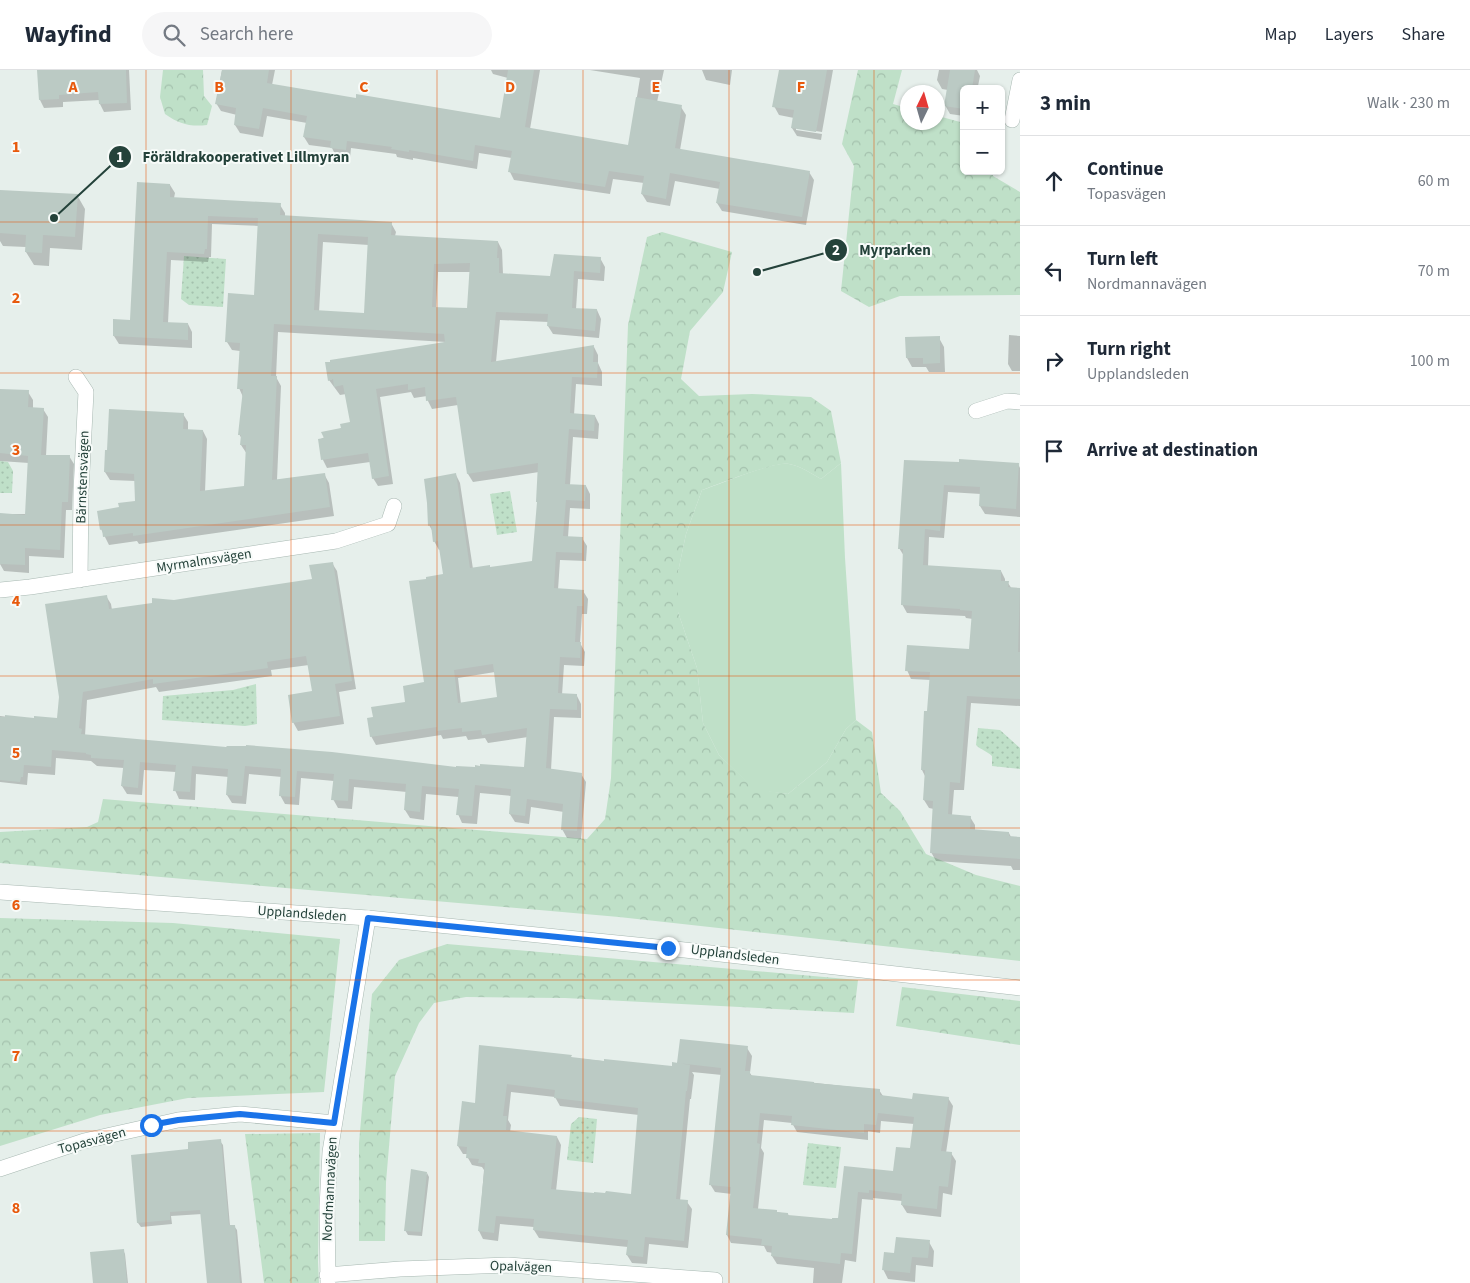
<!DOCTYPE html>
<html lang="en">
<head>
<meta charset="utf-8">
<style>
  :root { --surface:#fff; --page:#f6f6f7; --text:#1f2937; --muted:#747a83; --line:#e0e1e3 }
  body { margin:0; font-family:"Source Sans 3",sans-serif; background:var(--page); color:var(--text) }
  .controls { position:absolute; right:15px; top:15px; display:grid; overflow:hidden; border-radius:8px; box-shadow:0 1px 4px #0004 }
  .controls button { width:45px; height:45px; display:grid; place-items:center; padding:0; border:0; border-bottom:1px solid var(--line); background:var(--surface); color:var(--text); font:25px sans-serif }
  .compass { position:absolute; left:900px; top:15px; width:45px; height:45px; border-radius:50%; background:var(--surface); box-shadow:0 1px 4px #0004; rotate:5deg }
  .stop { position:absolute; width:15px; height:15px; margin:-11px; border:4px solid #1a73e8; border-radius:50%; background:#fff }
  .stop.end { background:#1a73e8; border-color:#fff; box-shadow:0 1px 5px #0008 }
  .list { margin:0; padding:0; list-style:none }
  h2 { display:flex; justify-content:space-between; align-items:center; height:65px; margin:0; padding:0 20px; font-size:21px }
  h2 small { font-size:16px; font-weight:400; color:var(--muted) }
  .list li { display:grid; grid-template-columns:32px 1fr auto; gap:15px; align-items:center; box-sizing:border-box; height:90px; padding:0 20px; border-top:1px solid var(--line) }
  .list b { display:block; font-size:19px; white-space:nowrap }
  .list p { margin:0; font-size:16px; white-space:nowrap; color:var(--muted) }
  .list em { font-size:16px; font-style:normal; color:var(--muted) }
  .icon { flex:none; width:28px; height:28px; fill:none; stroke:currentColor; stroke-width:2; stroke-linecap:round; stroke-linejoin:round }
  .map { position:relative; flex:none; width:1020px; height:1213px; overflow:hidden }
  header { display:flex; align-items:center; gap:30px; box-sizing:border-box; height:70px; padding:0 25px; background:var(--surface); border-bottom:1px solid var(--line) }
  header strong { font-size:24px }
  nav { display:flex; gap:28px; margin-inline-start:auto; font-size:18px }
  .search { width:350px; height:45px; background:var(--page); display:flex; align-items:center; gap:12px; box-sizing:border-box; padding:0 18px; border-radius:28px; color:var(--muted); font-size:19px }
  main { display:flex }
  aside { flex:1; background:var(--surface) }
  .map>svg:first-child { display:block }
  .green { fill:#bfe0c8 }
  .forest { fill:url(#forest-crowns) }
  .park { fill:url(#park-dots) }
  .shadow { fill:#0003; fill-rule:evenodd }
  .building { fill:#bbcac4; fill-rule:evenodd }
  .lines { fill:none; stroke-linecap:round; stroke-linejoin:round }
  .minor-casing { stroke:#a8b8b2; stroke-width:16 }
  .tertiary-casing { stroke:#a8b8b2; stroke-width:16 }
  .minor { stroke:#fff; stroke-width:15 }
  .tertiary { stroke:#fff; stroke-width:15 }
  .route { stroke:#1a73e8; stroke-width:6 }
  .grid { fill:none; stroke:#e8590c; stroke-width:1; stroke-opacity:0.55 }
  .labels { text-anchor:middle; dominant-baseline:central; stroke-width:4; stroke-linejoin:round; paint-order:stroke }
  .street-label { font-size:14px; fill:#24423a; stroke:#f7fbf9 }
  .grid-label { font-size:16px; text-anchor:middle; font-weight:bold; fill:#e8590c; stroke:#f7fbf9; stroke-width:4; stroke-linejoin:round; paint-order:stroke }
  .leader { fill:none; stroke:#24423a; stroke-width:2 }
  .callout-dot { fill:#24423a; stroke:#f7fbf9; stroke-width:2 }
  .mark-label { font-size:15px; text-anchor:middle; font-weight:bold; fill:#fff }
  .callout-label { font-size:15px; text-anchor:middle; font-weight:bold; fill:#24423a; stroke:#f7fbf9; stroke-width:4; stroke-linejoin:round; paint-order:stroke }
</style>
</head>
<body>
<header>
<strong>Wayfind</strong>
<div class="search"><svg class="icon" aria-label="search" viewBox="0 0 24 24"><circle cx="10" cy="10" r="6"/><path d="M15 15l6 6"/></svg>Search here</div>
<nav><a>Map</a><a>Layers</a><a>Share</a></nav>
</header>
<main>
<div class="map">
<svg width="1020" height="1213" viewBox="0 0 1020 1213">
  <defs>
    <pattern id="forest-crowns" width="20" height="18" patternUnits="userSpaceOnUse" patternTransform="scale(1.25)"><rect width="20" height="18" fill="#bfe0c8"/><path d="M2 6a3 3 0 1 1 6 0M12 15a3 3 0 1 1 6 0" fill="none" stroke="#a4c1ad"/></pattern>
    <pattern id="park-dots" width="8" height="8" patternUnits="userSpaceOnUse" patternTransform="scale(1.25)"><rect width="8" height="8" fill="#bfe0c8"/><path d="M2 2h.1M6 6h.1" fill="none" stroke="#a4c1ad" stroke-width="1.8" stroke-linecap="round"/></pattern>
  </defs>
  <rect width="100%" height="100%" fill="#e6efeb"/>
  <path class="green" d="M841,393l4,95 11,162 -10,9 -19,33 -39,32 -33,-4 -36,-35 -16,-32 -6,-55 -19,-56v-40l8,-38 16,-44c19,-6 71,-29 87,-26 11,2 22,9 32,15z"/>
  <path class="forest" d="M163,0h40l1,26 8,10 -5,19c-17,2 -28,-1 -42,-11l-5,-17z
    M858,0h44l-9,34 14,4 1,14h30v-6l26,7v48h29v5l27,16v103l-120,1 -31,11 -28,-16 13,-125 -12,-22z
    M662,162l70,20 -9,40 -33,39 -9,48 18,17 53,-2 59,3 20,14 10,52 -20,16c-10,-6 -21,-13 -32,-15 -16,-2 -70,20 -87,26l-16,44 -8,38v40l19,56 6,55 16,32 36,34 33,5 39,-32 19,-33 10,-9 16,12 9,61 19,18 26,43 50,21 44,11v75l-401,-44 -619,-54v-31l87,-5 11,-5 5,-23 484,40 18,-20 6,-41 17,-453 19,-88z
    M0,848l173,5 167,16 -16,153 -136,6 -88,17 -100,31z
    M447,874l411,36 -4,33 -289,-15 -99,-1 -32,6 -15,20 -24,53 -9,106 -1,59h-26v-98l13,-149 27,-34z
    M902,917l118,14v44l-124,-19z
    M320,1063l-2,129 1,21h-55l-19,-149z"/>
  <path class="park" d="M184,186l42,3 -3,48 -34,-2 -8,-6z
    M0,391l8,1 5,9 -1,22h-12z
    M510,421l7,41 -20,3 -7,-41z
    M256,614l1,40 -12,2 -83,-6 1,-24 70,-6z
    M978,658l22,2 20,18v21l-28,-3v-10c-5,-5 -11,-6 -16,-11z
    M579,1047l18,2 -4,44 -26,-3 4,-36z
    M808,1073l33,4 -5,41 -33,-3z"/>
  <path class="shadow" d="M38,0h91l2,40 -27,2 -4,-8v-4l-37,2v5l-19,1 -4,-8z
    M222,0h53l-3,15 85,15 144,20 7,-42 -15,-4 -2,-4h49l-10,59 99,17 11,-68 -50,-8h74l-7,32 24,5 5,8 -6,35 129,22 5,8 -8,45 -84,-14 -5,-8 3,-14 -45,-8 -5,25 -23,-4 -5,-8 2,-11 -31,-4 -3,15 -96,-14 -4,-8 2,-14 -33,-5 -2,16 -64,-11v2l-16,-3 -1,-3 -45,-6 -1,10 -14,-2 -4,-8 -23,-3 -5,-8 3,-14 -40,-7 -4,21 -23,-4 -5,-8 2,-10 -16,-4 -5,-8z
    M702,0h30l-2,15 -24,-5z
    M780,0h53l-11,62 -26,-4v2l26,4 -1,6 -24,-4 -5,-8 2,-10 -15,-3 -5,-9z
    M939,0h38l3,6 -2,10 9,3h-23v27l-14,-2 -5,-9 3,-15 -6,-1 -5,-9z
    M170,115l5,8 -1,5 106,7 5,8v4l106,6 5,9 -1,4 103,6 4,8 1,24 49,4 48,-20 5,9 -1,14 -26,-2 -2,30 21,1 4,9 -2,19 -46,-4 -5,-8 1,-4 -49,-2 -4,42 98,-15 4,8v8l4,9v14l-26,-2 -2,31 21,1 4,8 -1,15 -25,-2 -3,48 16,1 4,8v15l-20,-1 -2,29 14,1 5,8 -1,15 -26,-1 -2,30 25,1 5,8 -1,15h-5l-2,29 5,9 -1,14 -20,-1 -2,30 15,1 4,8v14l-27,-1 -3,53 30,4 5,8 -5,57 -14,-1 -5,-9 2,-17 -33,-5 -2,17 -14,-2 -5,-8 2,-18 -32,-3 -3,31 -15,-1 -4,-9 1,-17 -33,-3 -2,26 -14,-2 -5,-8 2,-18 -53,-5 -2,22 -14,-1 -5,-9 1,-18 -33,-3 -2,27 -14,-1 -5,-9 2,-18 -33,-3 -3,30 -14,-1 -5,-8 2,-18 -33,-3 -1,26 -16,-1 -4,-9 1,-18 -32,-2 -2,25 -15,-1 -5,-8 2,-18 -27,-2 -6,-5 -35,-3 -1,17 -27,-2 -1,12 -27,-3v-66l35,4 23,-1 48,-123 5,8 1,6 62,-9 139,-21 19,-17 5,8 19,118 -17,3 5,32 -46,7 -5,-9 21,-30 -5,-27 -38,5 1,6 -113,16 -3,-5 -69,13 -2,36 372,33 69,-1 2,-31 -40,6 -3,-5 -17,2 -2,-4 -23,3 -2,-4 -65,10 -5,-9 3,-18 33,-15 19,-20 2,-103 16,-5 -3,-26 -2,1 -5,-9 -1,-9 -4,-7 27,-50 4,8 13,86 17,-1 43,-6 5,-58 1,-32 -66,10 -5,-8 -10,-69 -26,4 -4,-8 -1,-5 -13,2 -3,-6 -31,5 13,87 -15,2 -5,-8 -3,-16 -43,6 -4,-8 -4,-20 32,-17 -5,-29 -6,1 -11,-15 117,-38 -168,-10 -2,45 5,9 -4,94 47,-6 5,9 5,33 -195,28 -2,-3 -28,4 -8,-16 20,-21 15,-6v-21l-26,-1 -5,-8 78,-58 5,8v8l15,1 4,8 -2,53 40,-5 2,-33 -6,-9 1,-6 -3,-5 4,-37 -4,-9 1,-37 -8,-1 -5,-8 2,-47 26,1 4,-70 -47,-2 -1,33h-2l-1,5 -37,-2 -3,63 20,1 4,8v16l-73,-4 -5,-8 17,-15zM323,172l46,3 -4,70 -46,-3zM438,202h32l-2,37 -32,-1zM495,602l4,26 -38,6 -3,-26z
    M0,121l77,4 8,14 -3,41 -32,-2 -1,18 -15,-1 -8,-13v-5l-23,-1 -3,-5z
    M1009,265l11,1v35h-8l-4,-7z
    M939,268l5,9 1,25h-16l-3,-5h-14l-5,-9z
    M0,320l28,2 5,8v8l10,1 5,8 -2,39h23l5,8 -2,46h-6l-2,48 -35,-2v17l-25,-2 -4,-7v-50h26l3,-51 -29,-2z
    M905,391l113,3 2,4v49l-35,-3 -5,-8 1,-12 -33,-2 -4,46 -15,-1 -1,30 73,4 4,8v3l3,1 4,6h8v117l-49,-3 -7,87h-10l-2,25 18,2 5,8v6l34,2 2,4 9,1v32h-7l-2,-4 -75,-5 -5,-9 3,-43 -5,-1 -5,-8 1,-24 -3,-6 9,-90 -20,-1 -4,-9 63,-20 3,-31 -7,-1 -1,-2 -58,-3 -5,-9 2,-48 -5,-8z
    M480,977l91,10 1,1 101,10 5,-5 69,-15 5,8 -2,17 2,3 127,14 4,6 30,4 35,-2 5,8 -7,47h5l5,8 -4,34 -9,-2 -2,24 -34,-4 -5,-8v-4l-29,-3v2l-11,-1 -6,63 -11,-2 -3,23h-29l1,-15 -37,-4 -5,-8 1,-3 -6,-1 -3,-6 -33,-3 -4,-8 5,-41 -17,-2 -5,-8 12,-109 -30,-3 2,3 -3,24h-1l-10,102 7,1 5,7 -4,39 -39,-4 -2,20 -15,-1 -5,-8 1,-8 -89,-9 -5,-8v-3l-34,-3 -2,17 -15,-2 -4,-8 5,-61 -2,-3 -10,-2 -4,-7v-4h-5l-5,-8 18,-42zM511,1022l44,5 5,9 79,9 -7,80h-37l-39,-4 5,-46 -4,-8 -47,-5 1,-7 -3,-5zM764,1050l28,3 5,9 71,8v-9l12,2 1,-12 33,3 -2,26 -17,22 -50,-5 -6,53 -50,-4 -1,-2 -30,-5 6,-56 -3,-5z
    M220,1071l3,4 7,81h4l3,4 5,53h-34l-6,-69 -31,2 1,8 -31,3 -3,-4 -6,-67 58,-6z
    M427,1103l2,4 -7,59 -14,-1 -3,-5z
    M929,1172l5,9 -1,16 -17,-2 -1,17 -27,-3 -5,-10 12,-15z
    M123,1180l2,4 3,29h-34l-3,-30z"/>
  <path class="building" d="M37,0h89l1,33 -28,1 -1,-12 -39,3v4l-20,1z
    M222,0h47l-2,13 89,15v-4l144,24 8,-48h26l-9,57 103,18 8,-48 46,8 -7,43 135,23 -8,46 -86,-14 4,-21 -50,-9 -4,26 -25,-5 3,-18 -35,-5 -4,16 -97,-15 4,-21 -37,-6 -2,16 -64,-11v2l-18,-3 1,-2 -45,-6 -1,9 -16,-2 1,-7 -28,-4 4,-21 -44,-8 -4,21 -25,-4 2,-17 -21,-4z
    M779,0h48l-11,62 -25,-4 3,-18 -22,-3z
    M950,0h25l-3,19h-8v20l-20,-3z
    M137,112l33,2v13l111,6 -1,12 112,7 -1,13 107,6 -1,17h2v15l51,3 4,-22 47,3 -1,16 -26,-2 -2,37 25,1 -2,22 -48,-5 1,-12 -52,-2 -5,50 103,-17 -1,17h5l-1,16 -25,-1 -2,36 25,2 -1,16 -25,-2 -4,55 21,1 -1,16 -19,-1 -3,36 20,1 -1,16 -26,-1 -2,36 30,2 -1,16h-6l-2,36h6l-1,16 -20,-1 -2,36 19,1v16l-27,-1 -4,59 36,5 -5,58 -16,-1 2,-26 -36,-5 -2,17 -16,-2 2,-25 -36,-4 -3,31 -16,-1 3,-26 -37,-3 -2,26 -16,-2 2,-26 -57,-5 -1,22 -17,-1 3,-26 -37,-3 -2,26 -16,-1 2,-27 -36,-3 -3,30 -16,-1 2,-26 -36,-3 -2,26 -17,-1 3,-26 -36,-3 -2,26 -17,-2 3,-26 -33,-2v-3l-5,-1v-1l-34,-3 -1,17 -27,-2 -1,12h-2l-1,5 -20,-2v-63h5v-2l29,3v-2l23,2 2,-21 -14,-93 62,-9 2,14 43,-6v-5l22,2 19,-3 119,-18 -3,-14 24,-3 19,119 -17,3 5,32 -48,7 -4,-28 24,-4 -6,-35 -39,6 1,6 -115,16v-5l-70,13 -4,36 3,1 -1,5 145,13 1,-1h19v-1l86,7 124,15v-1l19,1v-2l5,1v-2l44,3 3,-39 -45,7 -1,-5 -19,2v-4l-25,3v-4l-67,10 -3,-19 6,-1 -2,-10 34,-5 -2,-16 21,-4 -15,-101 17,-2v-2l17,-3 -5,-33 -5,1 -2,-17 -3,1 -1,-23 -3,-24 32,-6 14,95 20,-3v2l42,-6 5,-59h-1l2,-39 -71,11 -11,-77 -30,4 -1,-14 -17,3v-6l-32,5 13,87 -17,3 -4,-26 -47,7 -3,-21 6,-1 -3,-6 20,-4 -1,-4 10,-2 -7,-37 -9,2 -1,-8 -5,2 -3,-19h5v-2l115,-18 -1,-8 -170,-10 -3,52h6l-5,104 53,-7 5,34 -197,29v-3l-30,4 -1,-8 -2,1 -3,-19 22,-4 -1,-4 17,-2 -1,-27 -30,-2 1,-22h2l2,-41 75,4 -1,16 20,1 -3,61 44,-5 2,-41h-6l1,-10h-3l5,-46h-6l3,-46 -15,-1 3,-49 26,2 4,-77 -50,-2 -1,33h-2l-1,5 -37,-2 -4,70 25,1v17l-75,-4v-17l17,1zM318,164l50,3 -4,76 -50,-3zM470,193l-3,45 -35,-1 2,-43zM493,594l4,33 -39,6 -4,-33z
    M0,120l78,4 -3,43 -32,-2 -1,18 -17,-1 1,-17 -26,-2z
    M940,266v27l-17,1v-6h-17l-1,-21z
    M0,319l29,1 -1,17 16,1 -3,47h29l-2,47h-6l-2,48 -35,-2v17l-25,-1v-51l25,2 3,-59 -28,-3z
    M959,389l60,4 -3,46 -37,-3 1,-19 -36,-2 -4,46 -15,-2 -2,36 78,5v11h8l-1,6 12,1 -2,64h2v47l-53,-3 -7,87 -10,-1 -2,32 23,2 -1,13 39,3v4l11,1v22l-90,-6 3,-52 -10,-1 2,-30h-4l3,-59h3l3,-39 -25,-1 2,-26 62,4 3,-38 -12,-1v-1l-59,-4 2,-56h-5l6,-89 55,2z
    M680,969l68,7 -3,25h5v4l64,7v1l66,6v6l32,4 1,-6 36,4 -8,54 11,1 -4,35 -9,-1 -2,23 -36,-4 1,-11 -33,-4v3l-11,-1 -6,62 -11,-1 -1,11 -69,-8 1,-10 -11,-1 1,-6 -36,-4 5,-48 -22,-2 12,-117 -44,-5zM760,1043l32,3 -1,9 73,8v-9l12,1 2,-12 36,4 -4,31 -14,-1 -3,24 -49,-5 -6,52h-6v1l-44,-4v-2l-11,-1v-2l-24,-2 7,-64 -3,-1z
    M479,975l93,10 -1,2 33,4v-2l68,7v-4l18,3 -3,26h-1l-10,108 12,1 -4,41 -39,-4 -2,20 -17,-2 2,-15 -95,-10 1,-11 -38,-3 -2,17 -16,-2 7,-68h-7l1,-4 -13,-1 1,-11 -10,-1 5,-45 13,2zM507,1014l48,6 -1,8 84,10 -7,86 -25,-3 -1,2 -11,-1v1l-43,-4 6,-53 -51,-6 1,-14h-4z
    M221,1069l8,86h6l5,58h-33l-7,-73 -30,2v8l-33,3 -6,-68 57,-6v-7z
    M411,1099l16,3 -6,60 -17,-1z
    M896,1167l34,3 -2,18 -16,-1 -2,16 -28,-3 2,-18 10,1z
    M124,1179l3,34h-34l-3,-31z"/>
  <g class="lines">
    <g class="minor-casing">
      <path id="minor" d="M1012,50l8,-40
        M76,307l10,15 -5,99 -1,89
        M976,341l31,-10 13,1
        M0,520l30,-3 306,-46 52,-17 6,-18
        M0,1099l84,-28 94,-21 62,-6 94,9
        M327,1205l73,-6 108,-4 207,15
        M328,1213l-1,-76 3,-55 38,-234"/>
    </g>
    <g class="tertiary-casing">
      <path id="tertiary" d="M0,822l368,26 299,30 353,40"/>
    </g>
    <use href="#minor" class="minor"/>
    <use href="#tertiary" class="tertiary"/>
  </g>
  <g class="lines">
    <path class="route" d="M151,1055l27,-5 62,-6 94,9 34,-205 300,30"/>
  </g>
  <path class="grid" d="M146,0v1213M291,0v1213M437,0v1213M583,0v1213M729,0v1213M874,0v1213M0,152h1020M0,303h1020M0,455h1020M0,606h1020M0,758h1020M0,910h1020M0,1061h1020"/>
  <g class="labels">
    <g class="street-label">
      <text transform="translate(83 407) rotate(-88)">Bärnstensvägen</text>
      <text transform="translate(204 491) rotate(-9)">Myrmalmsvägen</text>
      <text transform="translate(302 844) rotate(4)">Upplandsleden</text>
      <text transform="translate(735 885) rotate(7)">Upplandsleden</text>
      <text transform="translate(92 1071) rotate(-15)">Topasvägen</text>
      <text transform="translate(330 1119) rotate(-87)">Nordmannavägen</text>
      <text transform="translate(521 1197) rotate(2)">Opalvägen</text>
    </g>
  </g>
  <g class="grid-label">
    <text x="73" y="22">A</text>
    <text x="219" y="22">B</text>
    <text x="364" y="22">C</text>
    <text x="510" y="22">D</text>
    <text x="656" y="22">E</text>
    <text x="801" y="22">F</text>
    <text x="16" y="82">1</text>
    <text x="16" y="233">2</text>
    <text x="16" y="385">3</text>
    <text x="16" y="536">4</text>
    <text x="16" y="688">5</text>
    <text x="16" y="840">6</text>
    <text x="16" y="991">7</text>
    <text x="16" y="1143">8</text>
  </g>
  <path class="leader" d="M54 148L120 87M757 202L836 180"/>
  <g class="callout-dot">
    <circle cx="54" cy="148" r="5"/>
    <circle cx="757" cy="202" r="5"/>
    <circle cx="120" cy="87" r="12"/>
    <circle cx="836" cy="180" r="12"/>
  </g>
  <g class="mark-label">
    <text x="120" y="92">1</text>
    <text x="836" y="185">2</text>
  </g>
  <g class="callout-label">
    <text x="246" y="92">Föräldrakooperativet Lillmyran</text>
    <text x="895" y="185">Myrparken</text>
  </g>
</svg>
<div class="controls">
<button>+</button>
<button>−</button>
</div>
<svg class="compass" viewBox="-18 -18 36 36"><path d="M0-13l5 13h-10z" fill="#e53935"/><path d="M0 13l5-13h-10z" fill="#747a83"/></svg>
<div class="stop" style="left:151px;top:1055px"></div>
<div class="stop end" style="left:668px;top:878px"></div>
</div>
<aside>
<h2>3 min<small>Walk · 230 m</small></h2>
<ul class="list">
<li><svg class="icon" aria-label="ahead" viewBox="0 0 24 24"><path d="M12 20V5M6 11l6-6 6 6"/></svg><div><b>Continue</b><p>Topasvägen</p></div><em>60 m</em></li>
<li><svg class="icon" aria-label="left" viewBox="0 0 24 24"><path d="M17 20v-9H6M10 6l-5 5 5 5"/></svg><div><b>Turn left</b><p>Nordmannavägen</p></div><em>70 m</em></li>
<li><svg class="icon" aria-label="right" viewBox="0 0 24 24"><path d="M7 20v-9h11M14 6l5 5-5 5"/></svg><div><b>Turn right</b><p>Upplandsleden</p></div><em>100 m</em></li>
<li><svg class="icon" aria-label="arrive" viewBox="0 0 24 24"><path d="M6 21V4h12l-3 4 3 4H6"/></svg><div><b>Arrive at destination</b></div></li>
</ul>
</aside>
</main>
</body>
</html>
